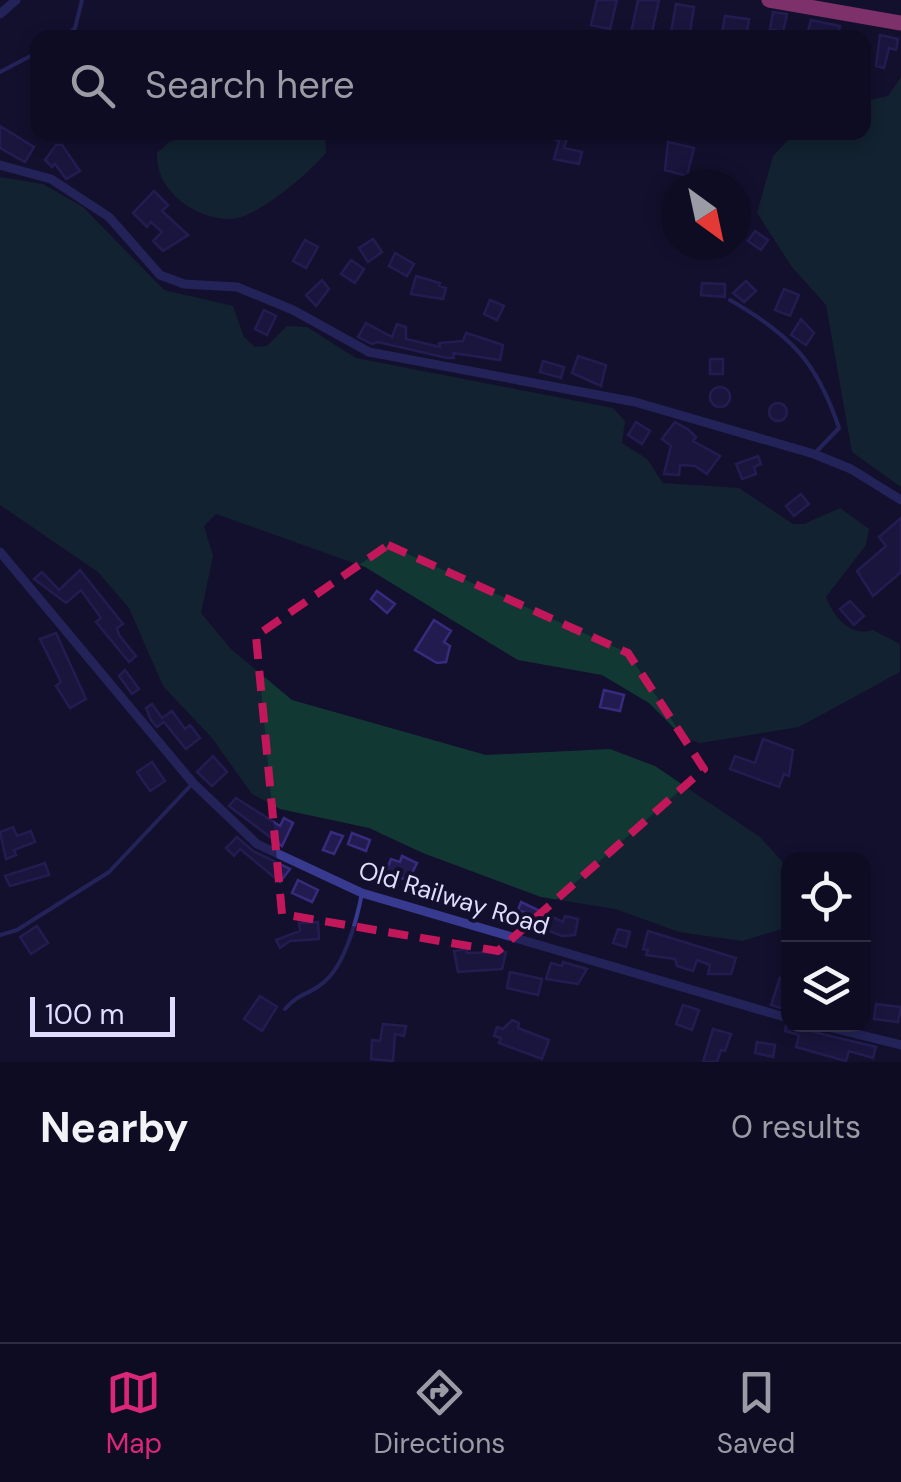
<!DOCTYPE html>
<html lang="en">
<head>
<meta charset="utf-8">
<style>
  :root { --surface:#0e0c22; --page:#17152a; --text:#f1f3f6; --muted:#9b9ba5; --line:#2e2c40; --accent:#db2777 }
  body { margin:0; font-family:"DM Sans",sans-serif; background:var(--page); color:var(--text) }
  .controls { position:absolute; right:30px; bottom:30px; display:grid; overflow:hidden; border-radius:20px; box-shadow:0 5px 15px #0003 }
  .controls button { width:90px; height:90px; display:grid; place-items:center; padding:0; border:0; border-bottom:2px solid var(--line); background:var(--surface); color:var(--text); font:50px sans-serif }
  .compass { position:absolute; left:661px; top:170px; width:90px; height:90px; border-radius:50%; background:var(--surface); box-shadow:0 5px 15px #0003; rotate:147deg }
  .scale { position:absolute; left:30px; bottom:25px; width:145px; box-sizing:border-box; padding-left:10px; border:5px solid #dedcff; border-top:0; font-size:28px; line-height:35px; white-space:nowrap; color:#dedcff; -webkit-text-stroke:8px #13102d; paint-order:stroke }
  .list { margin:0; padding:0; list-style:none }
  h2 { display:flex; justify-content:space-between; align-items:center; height:130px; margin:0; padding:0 40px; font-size:42px }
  h2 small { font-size:32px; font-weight:400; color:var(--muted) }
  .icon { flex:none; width:55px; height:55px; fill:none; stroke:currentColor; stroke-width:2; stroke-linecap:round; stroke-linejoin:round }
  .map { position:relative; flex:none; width:901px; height:1062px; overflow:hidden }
  .search { position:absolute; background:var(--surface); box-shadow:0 5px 15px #0003; left:30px; right:30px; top:30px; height:110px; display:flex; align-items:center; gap:25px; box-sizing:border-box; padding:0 35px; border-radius:20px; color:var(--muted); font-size:38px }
  .sheet { height:280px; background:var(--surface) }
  nav { display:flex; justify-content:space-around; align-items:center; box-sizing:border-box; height:140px; border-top:2px solid var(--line); background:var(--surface); font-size:28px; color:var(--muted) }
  nav a { display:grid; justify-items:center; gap:5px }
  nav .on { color:var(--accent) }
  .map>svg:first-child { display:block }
  .green { fill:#123834 }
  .building { fill:#221b50; stroke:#362b7d; stroke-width:2.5 }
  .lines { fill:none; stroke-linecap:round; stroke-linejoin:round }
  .lane { stroke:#383a8f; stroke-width:4 }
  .street { stroke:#383a8f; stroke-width:9 }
  .highway { stroke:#ff57b2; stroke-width:15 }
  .marked { fill:none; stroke:#c2185b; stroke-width:8; stroke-dasharray:20 12; stroke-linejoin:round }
  .labels { text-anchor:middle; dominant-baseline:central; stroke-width:8; stroke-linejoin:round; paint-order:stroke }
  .street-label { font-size:25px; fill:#dedcff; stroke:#13102d }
</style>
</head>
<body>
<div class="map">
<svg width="901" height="1062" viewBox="0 0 901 1062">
  <rect width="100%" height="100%" fill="#13102d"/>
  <path class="green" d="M901,77v410l-49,-35 -26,-147 -34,-38 -35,-54 16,-57 22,-23 69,-1v-31l24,-5z
    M195,133h130l1,20c-17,20 -70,66 -96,66 -36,0 -75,-29 -73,-66l12,-11z
    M0,177l43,7 40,23 81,83 69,16 11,31 11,10 12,-1 20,-20 20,1 49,31 257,50 12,13 -3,22 25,16 16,24 76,5 54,36h11l36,-16 29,21 -3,16 -40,52c8,21 24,40 47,33l27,14v28l-101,55 -99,16 -16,-5 -35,-35 -47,-28 -84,-15 -153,-93 -149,-53 -12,12 9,30 -12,57 30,36 61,51 194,55 124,-6 45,17 105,71 28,31v59l-46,14 -63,-9 -64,-23 -74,-12 -118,-44 -54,-25 -89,-19 -28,-15 -40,-56 -49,-52 -34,-78 -31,-36 -98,-67z"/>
  <path class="building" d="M597,0h20l-7,29 -19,-4z
    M638,0h21l-8,37 -20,-4z
    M676,4l18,3 -5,31h-19z
    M773,12l14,2 -4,18 -13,-3z
    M725,16l24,3 -3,19h-25z
    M811,20l29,6 -3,12h-31z
    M880,35l18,4 -2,11 -7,-2 -5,20 -8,-2z
    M0,126l34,21 -9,15 -25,-14z
    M538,132h31l-5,16 18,4 -3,12 -25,-5 5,-18z
    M668,142l26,6 -7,28 -22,-6z
    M56,145h6l18,26 -14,8 -11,-15 -3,3 -7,-7z
    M154,191l14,14 -6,6 26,24 -25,16 -10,-10 9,-9 -11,-10 -4,5 -14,-14z
    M755,231l13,9 -7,10 -13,-9z
    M373,239l9,13 -14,10 -9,-14z
    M305,240l13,7 -12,21 -13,-7z
    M395,253l19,11 -7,12 -18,-10z
    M351,260l13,9 -9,14 -14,-9z
    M416,276l24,7 -1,3 7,2 -3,11 -32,-5z
    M322,280l7,9 -13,17 -10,-11z
    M746,281l10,10 -12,11 -11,-9z
    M702,283l23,1v13l-24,-2z
    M784,289l15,6 -9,21 -15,-6z
    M490,300l14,6 -7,14 -13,-6z
    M264,310l12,6 -9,19 -12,-6z
    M801,319l13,14 -8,12 -15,-10z
    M366,323l26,14 5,-13 9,3v12l34,8 -1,-4 24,-2 3,-8 13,4 24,8 -3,15 -47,-7 1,5h-7l-69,-16 -6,2 -14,-7z
    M578,356l28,9 -5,21 -29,-13z
    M710,359h13v15h-13z
    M543,361l21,6 -3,11 -21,-6z
    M710 397a10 10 0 1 1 20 0a10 10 0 1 1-20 0Z
    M769 412a9 9 0 1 1 18 0a9 9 0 1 1-18 0Z
    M636,422l14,9 -8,13 -14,-9z
    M675,422l14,8 7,7 -3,4 27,15 -13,18 -12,-8 -15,-1 -1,10 -15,-1 7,-28 -9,-7z
    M758,456l3,8 -7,3 2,7 -14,5 -6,-15z
    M801,494l8,10 -15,12 -8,-10z
    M901,518v54l-28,24 -16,-25 29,-25 -7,-9z
    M80,570l43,54 -6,4 2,7 17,21 -7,6 -33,-40 5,-4 -20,-28 -15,13 -32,-24 8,-7 17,18z
    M377,591l18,13 -8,9 -16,-14z
    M850,601l14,15 -10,9 -14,-16z
    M434,620l17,11 -7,11 6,4 -4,16 -9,1 -22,-13z
    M56,633l30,66 -16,9 -14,-22 5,-4 -21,-43z
    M125,670l14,19 -7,5 -13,-18z
    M604,690l20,5 -4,16 -20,-4z
    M152,704l10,14 10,-7 13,18 5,-4 10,13 -14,11 -22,-27 -7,5 -6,-7 -5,-12z
    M763,739l30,11 -4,26 -5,-2 -5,13 -49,-18 5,-13 20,7z
    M213,756l14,16 -15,14 -15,-14z
    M152,762l13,19 -15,10 -13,-19z
    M236,798l44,28 4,-8 9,5 -11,23 -53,-40z
    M13,827l4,9 14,-5 4,11 -21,8 2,5 -10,4 -6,-27z
    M331,832l12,4 -9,18 -11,-4z
    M352,833l18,7 -4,11 -18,-7z
    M237,837l16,14 37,18 -10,13 -40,-33 -6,7 -8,-8z
    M402,856l15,7 -9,18 -22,-10 5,-12 9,3z
    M45,863l4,12 -39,11 -5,-10z
    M298,880l20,10 -6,12 -20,-9z
    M521,902l42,20 2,-6 13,3 -3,16 -13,1 -29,-11 3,-8 -18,-7z
    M318,922l1,17 -29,2 -10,7 -4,-8 24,-9 -1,-8z
    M37,926l11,17 -17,11 -11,-17z
    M618,929l12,3 -4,15 -13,-4z
    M648,931l88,27 -5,16h-23l2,-9 -13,-5 -4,11 -16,-5 -2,-7 -29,-4 2,-5 -5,-1z
    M467,949v4l39,-1 -4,17 -44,3 -4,-21z
    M563,962l24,7 -9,15 -32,-5 5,-16 11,3z
    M510,972l32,7 -4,16 -31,-7z
    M780,978l8,3v29l-17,-5z
    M260,996l17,11 -15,24 -18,-12z
    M876,1004l25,3 -3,15 -24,-3z
    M683,1005l16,5 -7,20 -16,-6z
    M512,1020l7,3 -1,5 31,12 -7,19 -43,-16 2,-5 -7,-2 3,-9 6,2z
    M383,1024l23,2 -2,10 -9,-2 -2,27 -22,-2 1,-19 8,1z
    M803,1024l11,8 62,15 -3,11 -24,-7 -3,10 -50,-14 3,-12 -14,-4 1,-5z
    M713,1029l18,5 -6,17 -4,-1 -4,12h-14z
    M757,1042l18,3 -2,12 -18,-4z"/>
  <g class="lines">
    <path class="lane" d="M64,38l11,-10 7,-28
      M0,72l38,-20
      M730,300c61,35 87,62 109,128l-22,23
      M0,935l17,-5 92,-58 84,-89
      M285,1009c16,-18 25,-14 39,-27 21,-17 33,-63 38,-89"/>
    <path class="street" d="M0,14l16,-14
      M0,165l51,14 58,38 51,58 24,9 53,3 56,23 76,42 266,50 179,52 37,15 50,31
      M0,552l193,231 64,61 105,49 426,125
      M816,1024l85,21"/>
    <path class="highway" d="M769,0l132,23"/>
  </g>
  <path d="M0 0H901V1062H0ZM388,545l240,108 76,116 -206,182 -216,-37 -26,-278z" fill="#13102d" fill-opacity=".55" fill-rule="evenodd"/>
  <path class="marked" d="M388,545l240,108 76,116 -206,182 -216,-37 -26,-278z"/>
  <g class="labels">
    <g class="street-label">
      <text transform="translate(454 898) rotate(17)">Old Railway Road</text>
    </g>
  </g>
</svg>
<div class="controls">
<button><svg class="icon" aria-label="locate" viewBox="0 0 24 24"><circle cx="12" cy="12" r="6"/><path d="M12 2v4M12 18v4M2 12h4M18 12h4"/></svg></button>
<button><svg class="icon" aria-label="layers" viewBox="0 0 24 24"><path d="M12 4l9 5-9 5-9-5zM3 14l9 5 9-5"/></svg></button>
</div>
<svg class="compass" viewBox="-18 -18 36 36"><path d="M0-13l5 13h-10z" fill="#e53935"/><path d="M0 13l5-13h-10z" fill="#9b9ba5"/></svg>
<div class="scale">100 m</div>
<div class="search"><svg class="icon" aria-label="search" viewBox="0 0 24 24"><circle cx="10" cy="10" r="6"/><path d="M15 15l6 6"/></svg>Search here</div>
</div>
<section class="sheet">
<h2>Nearby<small>0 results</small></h2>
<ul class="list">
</ul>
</section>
<nav>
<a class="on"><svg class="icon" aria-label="map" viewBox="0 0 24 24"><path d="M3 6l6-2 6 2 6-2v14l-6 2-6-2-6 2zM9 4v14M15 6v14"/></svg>Map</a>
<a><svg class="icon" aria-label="directions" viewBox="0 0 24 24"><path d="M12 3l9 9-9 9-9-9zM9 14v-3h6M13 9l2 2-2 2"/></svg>Directions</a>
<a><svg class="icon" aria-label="saved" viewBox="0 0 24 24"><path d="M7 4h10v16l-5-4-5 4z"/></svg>Saved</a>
</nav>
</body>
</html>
